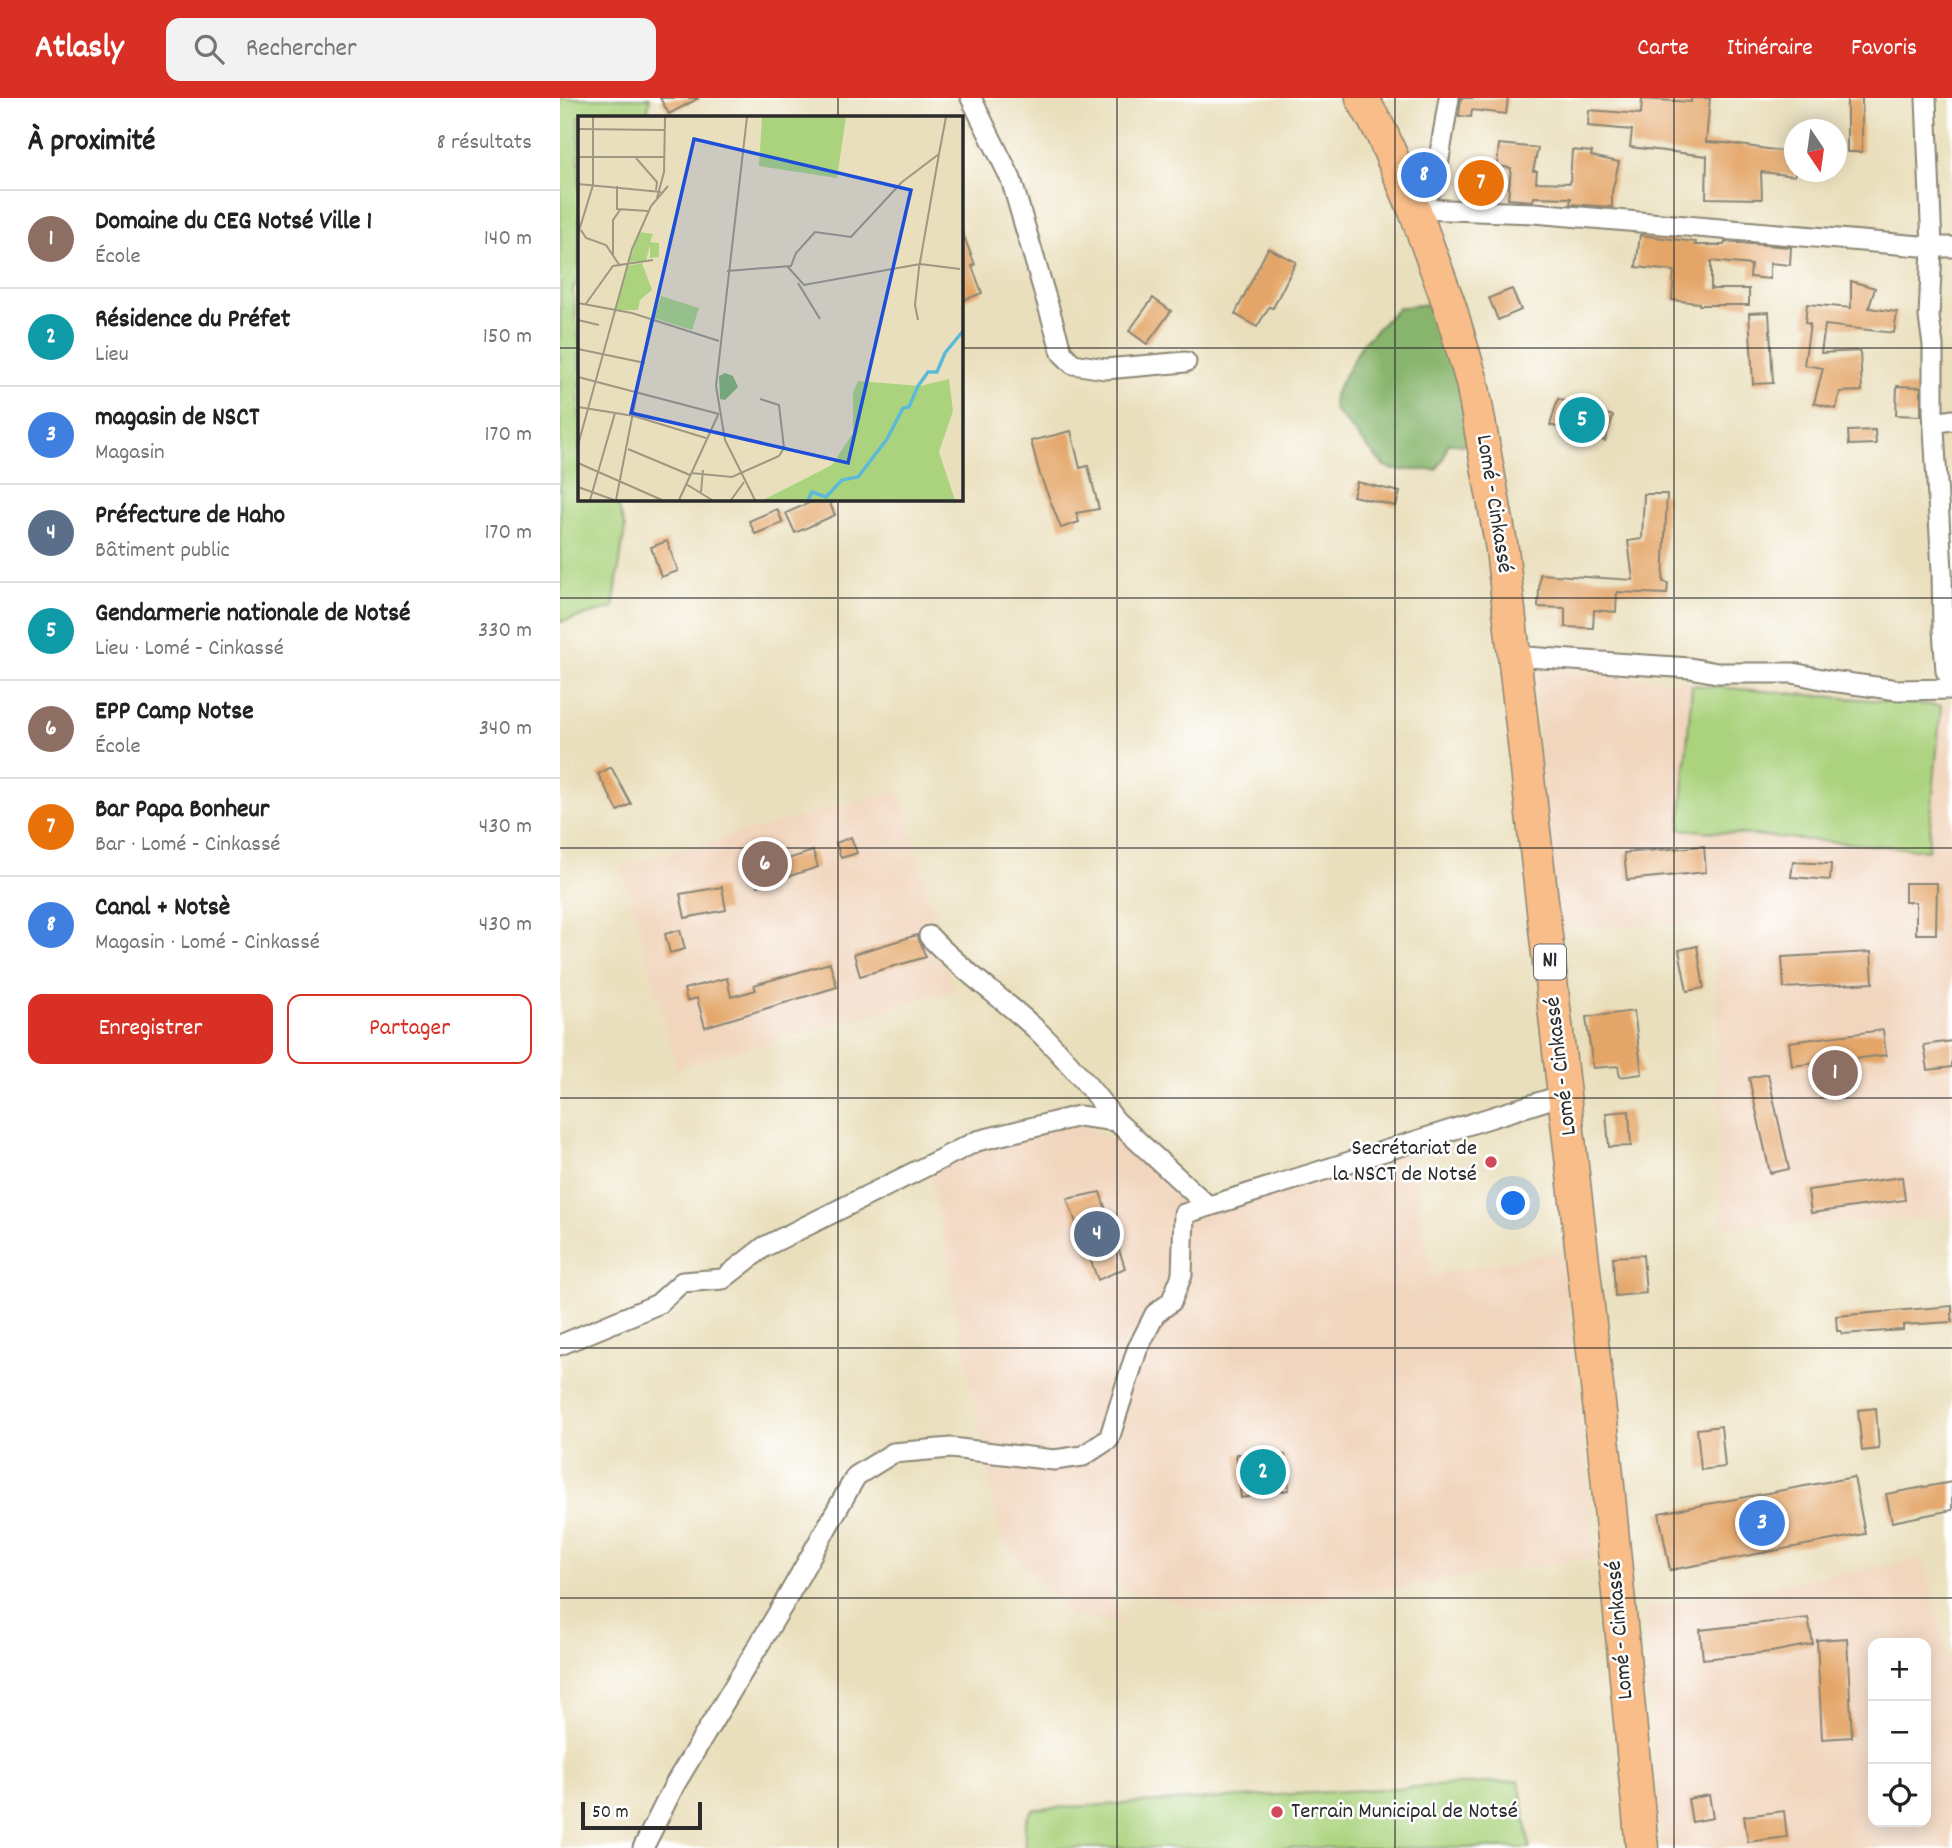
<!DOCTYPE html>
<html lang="fr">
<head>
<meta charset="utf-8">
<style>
  :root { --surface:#fff; --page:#f2f2f2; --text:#222; --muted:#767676; --line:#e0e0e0; --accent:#d93025 }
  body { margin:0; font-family:Dekko,sans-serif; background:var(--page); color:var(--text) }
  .controls { position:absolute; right:21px; bottom:21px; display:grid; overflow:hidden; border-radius:14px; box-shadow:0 4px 18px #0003 }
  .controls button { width:63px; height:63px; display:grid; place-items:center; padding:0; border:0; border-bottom:2px solid var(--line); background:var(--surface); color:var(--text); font:35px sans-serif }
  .compass { position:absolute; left:1224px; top:21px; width:63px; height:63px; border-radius:50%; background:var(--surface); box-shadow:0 4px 18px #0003; rotate:167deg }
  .scale { position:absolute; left:21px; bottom:18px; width:121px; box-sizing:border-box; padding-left:7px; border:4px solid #2b2b2b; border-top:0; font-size:19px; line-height:24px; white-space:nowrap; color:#2b2b2b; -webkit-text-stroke:5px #fff; paint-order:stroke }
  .you { position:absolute; left:954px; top:1106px; width:24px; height:24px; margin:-18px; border:5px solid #fff; border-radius:50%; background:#1a73e8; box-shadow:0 0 0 10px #1a73e833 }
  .badge { display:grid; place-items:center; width:46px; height:46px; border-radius:50%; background:var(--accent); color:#fff; font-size:23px; font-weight:700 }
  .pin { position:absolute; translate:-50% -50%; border:4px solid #fff; box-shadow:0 2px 7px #0006 }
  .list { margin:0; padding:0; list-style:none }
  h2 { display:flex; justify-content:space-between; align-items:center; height:91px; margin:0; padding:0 28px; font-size:30px }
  h2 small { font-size:23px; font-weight:400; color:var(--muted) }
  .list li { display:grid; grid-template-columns:46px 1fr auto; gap:21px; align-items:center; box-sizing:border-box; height:98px; padding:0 28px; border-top:2px solid var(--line) }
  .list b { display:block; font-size:26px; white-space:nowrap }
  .list p { margin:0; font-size:23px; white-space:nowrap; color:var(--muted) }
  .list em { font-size:23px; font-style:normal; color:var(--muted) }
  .actions { display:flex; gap:14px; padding:21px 28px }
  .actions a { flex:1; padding:16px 0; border:2px solid var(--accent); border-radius:14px; text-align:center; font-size:24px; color:var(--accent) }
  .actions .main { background:var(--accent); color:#fff }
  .icon { flex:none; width:38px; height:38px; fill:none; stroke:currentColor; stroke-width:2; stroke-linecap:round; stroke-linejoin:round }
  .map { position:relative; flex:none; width:1392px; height:1750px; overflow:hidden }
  header { display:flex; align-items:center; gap:42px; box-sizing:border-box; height:98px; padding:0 35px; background:var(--accent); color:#fff }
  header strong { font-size:33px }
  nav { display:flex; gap:38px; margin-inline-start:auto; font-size:24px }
  .search { width:490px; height:63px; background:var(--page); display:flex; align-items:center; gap:18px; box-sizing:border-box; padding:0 24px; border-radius:14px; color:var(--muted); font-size:26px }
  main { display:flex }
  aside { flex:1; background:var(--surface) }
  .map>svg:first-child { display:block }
  .built { fill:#f1d5bd; fill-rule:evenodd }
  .green { fill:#abd37e; stroke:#6b7f54; stroke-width:2 }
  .forest { fill:#88b56d; stroke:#5a704c; stroke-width:2 }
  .building { fill:#e4a668 }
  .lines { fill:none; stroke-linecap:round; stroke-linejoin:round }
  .minor-casing { stroke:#8a8574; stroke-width:23 }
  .trunk-casing { stroke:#8a8574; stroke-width:35 }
  .minor { stroke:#fff; stroke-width:19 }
  .trunk { stroke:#f8bd88; stroke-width:32 }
  .grid { fill:none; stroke:#2b2b2b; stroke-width:2; stroke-opacity:0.55 }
  .poi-dot { fill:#d1495b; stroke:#fff; stroke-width:2.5 }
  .labels { text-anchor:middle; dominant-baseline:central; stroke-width:5; stroke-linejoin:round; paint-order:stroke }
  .shield { fill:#fff; stroke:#6b6b6b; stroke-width:2 }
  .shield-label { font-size:21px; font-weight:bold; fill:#2b2b2b }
  .street-label { font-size:23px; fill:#2b2b2b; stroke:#fff }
  .poi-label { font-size:23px; fill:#2b2b2b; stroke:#fff; text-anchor:end }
  .inset-river { fill:none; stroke:#5cb9da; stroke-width:3.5 }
  .inset-road { fill:none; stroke:#9e9782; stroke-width:2 }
  .view { fill:#1d4ed8; fill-opacity:0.15; stroke:#1d4ed8; stroke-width:3.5 }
  .inset-edge { fill:none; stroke:#2b2b2b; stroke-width:3.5 }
</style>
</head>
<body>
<header>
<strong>Atlasly</strong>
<div class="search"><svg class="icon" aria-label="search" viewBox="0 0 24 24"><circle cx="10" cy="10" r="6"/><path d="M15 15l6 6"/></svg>Rechercher</div>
<nav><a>Carte</a><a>Itinéraire</a><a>Favoris</a></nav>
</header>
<main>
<aside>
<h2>À proximité<small>8 résultats</small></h2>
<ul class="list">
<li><span class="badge" style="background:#8d6e63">1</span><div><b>Domaine du CEG Notsé Ville 1</b><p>École</p></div><em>140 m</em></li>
<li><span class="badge" style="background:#0f9aa8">2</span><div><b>Résidence du Préfet</b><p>Lieu</p></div><em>150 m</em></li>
<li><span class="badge" style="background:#3f7fe0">3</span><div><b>magasin de NSCT</b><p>Magasin</p></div><em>170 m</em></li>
<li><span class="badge" style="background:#5c6f8a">4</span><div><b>Préfecture de Haho</b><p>Bâtiment public</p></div><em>170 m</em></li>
<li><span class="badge" style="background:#0f9aa8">5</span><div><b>Gendarmerie nationale de Notsé</b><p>Lieu · Lomé - Cinkassé</p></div><em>330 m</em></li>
<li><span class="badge" style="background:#8d6e63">6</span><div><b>EPP Camp Notse</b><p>École</p></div><em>340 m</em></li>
<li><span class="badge" style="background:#e8710a">7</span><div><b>Bar Papa Bonheur</b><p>Bar · Lomé - Cinkassé</p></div><em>430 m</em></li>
<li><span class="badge" style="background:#3f7fe0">8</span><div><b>Canal + Notsè</b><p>Magasin · Lomé - Cinkassé</p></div><em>430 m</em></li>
</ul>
<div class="actions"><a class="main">Enregistrer</a><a>Partager</a></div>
</aside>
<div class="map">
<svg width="1392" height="1750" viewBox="0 0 1392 1750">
  <rect width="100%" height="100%" fill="#fff"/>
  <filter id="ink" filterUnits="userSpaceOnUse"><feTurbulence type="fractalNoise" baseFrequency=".0143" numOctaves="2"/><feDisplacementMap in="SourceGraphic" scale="14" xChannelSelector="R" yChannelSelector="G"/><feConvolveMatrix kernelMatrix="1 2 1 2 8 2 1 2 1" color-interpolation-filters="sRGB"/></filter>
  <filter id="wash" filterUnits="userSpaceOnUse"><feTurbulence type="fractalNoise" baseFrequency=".00686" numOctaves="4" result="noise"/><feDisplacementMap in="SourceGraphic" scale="28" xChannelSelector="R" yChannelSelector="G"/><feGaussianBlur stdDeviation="1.57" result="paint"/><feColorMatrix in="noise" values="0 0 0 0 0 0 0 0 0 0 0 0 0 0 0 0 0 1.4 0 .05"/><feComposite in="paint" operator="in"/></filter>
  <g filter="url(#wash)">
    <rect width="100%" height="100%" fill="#eadfbc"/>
    <path class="built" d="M972,571l420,36v512l-232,10 -5,-305 -159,6z
      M339,692l55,201 -277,77 -55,-202z
      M521,1025l61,33 47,46 42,5 177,-57 25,125 129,-24 33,306 -373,58 -113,-30 14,38 -53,-6 -69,-79 -71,-366 52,-26z
      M1363,1461l29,117v172h-290l-18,-240zM1313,1545h53v179h-53z"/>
    <path class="green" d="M0,0h90l-3,19h-68v160l-6,12 6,54v156h37l9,29 -12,80 -53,14z
      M1132,587l249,21 -13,144 -248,-21z
      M959,1683l11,67h-504c-1,-15 -5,-28 8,-39z"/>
    <path class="forest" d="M866,206l26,52 20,84 -9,5 -15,-2 -5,17 -7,10h-42l-10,-4 -51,-58 1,-13 28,-51 36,-36z"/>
    <g id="blocks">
      <path class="building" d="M100,0h39l-30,16z
        M901,0h47l-2,16 -34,-4 -1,7 -12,-1z
        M1131,0h19l-4,44 20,1 69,10v23l-34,-4 1,27 -56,-1 1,-42 -77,-9 2,-17 -44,-4 1,-16 52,4 1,-15 49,3z
        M1287,0h15v54h-15z
        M939,46l39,4 -5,23h4l-1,11 34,1 2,-33 20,2 -1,4 28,6 -7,30v15l-42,-3 1,-6 -37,-1 -1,4 -25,-2 3,-31 -14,-2z
        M401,131l14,36 -3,1 10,27 -21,8z
        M1080,137l56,7 -1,3h29l1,-3 66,5 -1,18 -20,-2v16l-20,-2 1,-12 -40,-4v28h38v16h-50v-2l-27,-3 2,-29 -38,-4z
        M708,150l28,14 -23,46 -4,-1 -12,20 -22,-13z
        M1291,183l24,7 -6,20 28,4 -3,21 -69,-8 -4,28 39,-2 2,40 -22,1 -4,17 -22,-6 9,-35 -19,-3 6,-41 -5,-1 2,-19 44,4z
        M952,191l9,21 -23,10 -9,-22z
        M593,200l18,13 -24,33 -18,-13z
        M1209,214l4,71 -20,1 -4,-71z
        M1337,288l24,1v29l-25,-1z
        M998,301l55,17 -8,25 -55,-16z
        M1315,332l1,14 -27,1 -1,-14z
        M511,333l9,37 8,-2 11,43 -23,4 3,9 -18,6 -21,-53 -9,-34z
        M797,384l43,10 -4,14 -43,-10z
        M1084,396h23l-4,88 5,1 -1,11 -50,-2 -1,20 -22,-2 -1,18 -28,-1v-19l-27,-1 2,-33 93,6 -5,-39 14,-2z
        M258,401h10l7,16 -40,18 -9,-20z
        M217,411l6,14 -28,11 -6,-13z
        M107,443l11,30 -17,6 -10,-30z
        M51,669l20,37 -13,7 -20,-37z
        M291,739l6,16 -16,5 -5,-15z
        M1144,748l2,26 -79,8 -3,-27z
        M253,753l5,16 -60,19 -5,-16z
        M1233,764l38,2 -1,16 -39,-3z
        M1345,785h32l-1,51h-20v-32h-11z
        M162,789l4,23 -41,8 -5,-24z
        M120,832l5,19 -15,4 -5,-19z
        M357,837l9,22 -66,19 -6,-22z
        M1137,848l7,42 -17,3 -8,-41z
        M1311,854l2,31 -89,5 -2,-31z
        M270,865l7,24 -132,40 -8,-29 -10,3 -3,-12 43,-11 4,19 25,-7 -2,-5z
        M1074,913l8,63 -22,3 -2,-11 -25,2 -7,-51z
        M1323,932l3,25 -94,11 -3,-24z
        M1392,943v26l-24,3 -4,-25z
        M1208,976l21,95 -19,4 -21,-95z
        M1069,1013l2,35 -22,1 -3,-34z
        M1342,1079l3,23 -94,13 -3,-23z
        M540,1094l25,76 -27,12 -31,-81z
        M1083,1157l3,38 -31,3 -2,-39z
        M1392,1208v16l-49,3v5l-61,4 -1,-3h-4l-1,-15z
        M1316,1310l3,41 -17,2 -4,-41z
        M1161,1328l4,41 -24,3 -4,-41z
        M676,1356l49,1 4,35 -48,8z
        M1294,1379l11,57 -195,36 -11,-57z
        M1392,1384v28l-60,12 -6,-28z
        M1248,1520l5,26 -42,8 -68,7 -3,-29z
        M1287,1540l5,99 -30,2 -5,-99z
        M1149,1697l4,23 -21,4 -4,-23z
        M1224,1713l3,26 -39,5 -4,-26z"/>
    </g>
  </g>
  <g filter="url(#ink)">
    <use href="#blocks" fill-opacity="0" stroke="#8a8574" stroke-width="2"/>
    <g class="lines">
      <g class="minor-casing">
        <path id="minor" d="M411,0l40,81 51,174 11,11 32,5 81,-7
          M1366,0l6,149 -3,70 4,28v66l9,159 1,60 3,41 6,9
          M860,111l15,-26 14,-85
          M855,113l5,-2 114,4 398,34h20
          M1374,325l18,-3
          M953,558l177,12 27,5h76l38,8 67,9 54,-1
          M369,838c34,36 74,62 110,96 28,27 53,58 77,89
          M0,1247l98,-41 24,-22 41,-3 41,-32 213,-106 102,-25 37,5 92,85
          M83,1750l32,-64 108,-179 73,-129 37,-23 58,-5 103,12 29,-4 26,-17 28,-89 18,-36 16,-12 11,-27 2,-61 382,-120"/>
      </g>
      <g class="trunk-casing">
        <path id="trunk" d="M802,0l20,36 33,77 35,96 22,75 30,167 104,916 36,383"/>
      </g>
      <use href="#minor" class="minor"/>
      <use href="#trunk" class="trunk"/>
    </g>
  </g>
  <path class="grid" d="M278,0v19M557,0v1750M835,0v1750M1114,0v1750M0,250h19M401,250h991M278,401v1349M0,500h1392M0,750h1392M0,1000h1392M0,1250h1392M0,1500h1392"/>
  <g class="poi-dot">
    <circle cx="931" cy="1064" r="7"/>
    <circle cx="717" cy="1714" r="7"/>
  </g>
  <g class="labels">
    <rect class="shield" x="974" y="846.5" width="32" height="35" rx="5"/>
    <g class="shield-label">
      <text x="990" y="864">N1</text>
    </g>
    <g class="street-label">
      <text transform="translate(933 406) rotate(81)">Lomé - Cinkassé</text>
      <text transform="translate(1002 968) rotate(-97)">Lomé - Cinkassé</text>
      <text transform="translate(1061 1532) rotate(-95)">Lomé - Cinkassé</text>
    </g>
    <g class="poi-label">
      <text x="917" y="1051">Secrétariat de<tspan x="917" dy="26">la NSCT de Notsé</tspan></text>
      <text x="731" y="1714" text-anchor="start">Terrain Municipal de Notsé</text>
    </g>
  </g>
  <g transform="translate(18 18)">
    <rect width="385" height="385" fill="#eadfbc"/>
    <path d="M184,1h84l-9,61 -78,-12zM61,116l14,2 -3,8 9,1v14l-9,1v-13l-4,16 -17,1zM64,147l10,27 -12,10 -2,10h-22l12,-44zM83,180l38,12 -7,22 -38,-12zM371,263l4,32 -14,41 16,48h-192l69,-35 21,-32v-40l5,-12 62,5z" fill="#abd37e"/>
    <path d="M147,257l8,3 5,11 -13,13 -5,-1 -1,-23z" fill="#88b56d"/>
    <path class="inset-river" d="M230,384l4,-8 14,5 16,-17 16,-3 29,-38 16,-31 6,-1 9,-21 10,-14h9l8,-19 18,-22"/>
    <path class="inset-road" d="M169,1l-31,269 9,54 30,60M0,13l86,1M0,41h87M58,42l21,24 -1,8M0,68l83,8M39,70v23l31,2M79,82l7,-26 1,-55M3,114l5,8 20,7 14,21M0,118l15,-49v-68M35,140v-36l7,-10M209,150l17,19 116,-21 40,5M149,155l64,-5 5,-13 19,-21 36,5 51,-55 37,-28 7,-37M220,167l22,36M0,187l54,10 87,28M7,189l28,-39 40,-6M0,204l21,5M340,204l-3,-15 4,-37 20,-114M0,233l67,14M0,261l141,37M0,291l56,9 72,22M0,329l54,-196 19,-43 17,-20M50,333l62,26M0,347l84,37M113,357l41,4 47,-21 5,-8 -5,-43 -19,-6M108,368l26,16M0,371l36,13M123,376l2,-22M12,384l25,-87M38,384l35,-180M101,384l39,-85M153,384l13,-18"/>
    <path class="view" d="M116,23l217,51 -63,273 -217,-50z"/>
    <rect width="385" height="385" class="inset-edge"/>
  </g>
</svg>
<div class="controls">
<button>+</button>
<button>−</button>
<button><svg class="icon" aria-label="locate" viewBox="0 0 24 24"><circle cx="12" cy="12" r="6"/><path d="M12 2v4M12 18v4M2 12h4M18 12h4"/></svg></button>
</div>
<svg class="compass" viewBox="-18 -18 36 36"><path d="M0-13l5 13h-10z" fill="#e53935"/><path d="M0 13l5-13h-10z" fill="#767676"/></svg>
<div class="scale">50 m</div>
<div class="you"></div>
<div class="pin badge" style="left:1275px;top:975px;background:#8d6e63">1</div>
<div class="pin badge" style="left:703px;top:1374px;background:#0f9aa8">2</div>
<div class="pin badge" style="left:1202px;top:1425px;background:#3f7fe0">3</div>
<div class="pin badge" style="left:537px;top:1136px;background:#5c6f8a">4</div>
<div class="pin badge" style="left:1022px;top:322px;background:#0f9aa8">5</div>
<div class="pin badge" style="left:205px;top:766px;background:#8d6e63">6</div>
<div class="pin badge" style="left:921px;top:85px;background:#e8710a">7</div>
<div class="pin badge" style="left:864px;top:77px;background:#3f7fe0">8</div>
</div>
</main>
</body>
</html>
